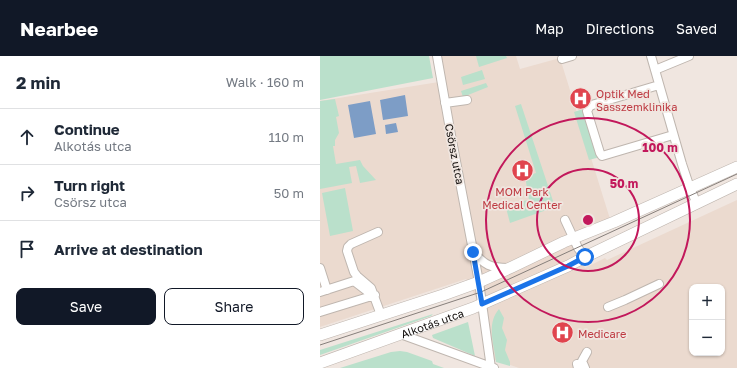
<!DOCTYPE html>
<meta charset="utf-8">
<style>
body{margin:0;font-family:"Golos Text",sans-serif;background:#f6f6f7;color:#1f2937}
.controls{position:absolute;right:12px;bottom:12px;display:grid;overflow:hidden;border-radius:8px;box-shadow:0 1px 3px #0004}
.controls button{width:36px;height:36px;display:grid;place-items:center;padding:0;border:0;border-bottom:1px solid #e0e1e3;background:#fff;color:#1f2937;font:20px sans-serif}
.stop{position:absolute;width:12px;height:12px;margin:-9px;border:3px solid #1a73e8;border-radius:50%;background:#fff}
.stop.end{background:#1a73e8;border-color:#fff;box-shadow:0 1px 4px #0008}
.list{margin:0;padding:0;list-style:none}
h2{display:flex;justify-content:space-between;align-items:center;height:52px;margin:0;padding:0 16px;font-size:17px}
h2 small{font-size:13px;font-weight:400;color:#747a83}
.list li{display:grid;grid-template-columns:26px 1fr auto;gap:12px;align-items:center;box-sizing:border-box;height:56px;padding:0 16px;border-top:1px solid #e0e1e3}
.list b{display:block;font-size:15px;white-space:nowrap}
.list p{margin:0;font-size:13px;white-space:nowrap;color:#747a83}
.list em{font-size:13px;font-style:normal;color:#747a83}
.actions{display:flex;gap:8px;padding:12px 16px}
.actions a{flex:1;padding:9px 0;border:1px solid #111827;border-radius:8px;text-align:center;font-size:14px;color:#111827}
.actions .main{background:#111827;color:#fff}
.icon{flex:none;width:22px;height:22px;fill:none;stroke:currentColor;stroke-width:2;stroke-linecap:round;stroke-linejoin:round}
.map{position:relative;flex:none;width:417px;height:312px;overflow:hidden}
header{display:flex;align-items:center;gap:24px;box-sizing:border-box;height:56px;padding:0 20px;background:#111827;color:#fff}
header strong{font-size:19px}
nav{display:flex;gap:22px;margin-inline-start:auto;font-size:14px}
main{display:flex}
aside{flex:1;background:#fff}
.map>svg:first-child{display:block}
.built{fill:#ebdacf;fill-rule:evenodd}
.green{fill:#bae0cb}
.water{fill:#7d9dc6}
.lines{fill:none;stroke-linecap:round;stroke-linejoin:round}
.minor-casing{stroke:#bfb6af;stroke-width:10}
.major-casing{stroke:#bfb6af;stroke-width:12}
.minor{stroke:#fff;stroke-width:8}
.major{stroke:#fff;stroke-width:11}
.tram{stroke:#867f7b;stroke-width:1}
.route{stroke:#1a73e8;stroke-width:5}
.ring{fill:none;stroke:#c2185b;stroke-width:2}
.labels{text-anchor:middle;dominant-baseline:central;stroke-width:3.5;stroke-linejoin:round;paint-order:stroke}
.health-label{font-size:11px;fill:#be3a42;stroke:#f0e6e0;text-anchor:start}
.street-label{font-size:11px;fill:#14100e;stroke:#f0e6e0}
.centre{fill:#c2185b;stroke:#f0e6e0;stroke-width:2}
.ring-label{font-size:12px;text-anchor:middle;font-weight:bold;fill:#c2185b;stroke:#f0e6e0;stroke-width:3.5;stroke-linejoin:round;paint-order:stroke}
</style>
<header>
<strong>Nearbee</strong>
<nav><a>Map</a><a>Directions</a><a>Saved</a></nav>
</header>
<main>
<aside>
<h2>2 min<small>Walk · 160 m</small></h2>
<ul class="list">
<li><svg class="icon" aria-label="ahead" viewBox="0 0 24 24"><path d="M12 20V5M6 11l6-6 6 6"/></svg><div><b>Continue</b><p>Alkotás utca</p></div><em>110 m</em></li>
<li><svg class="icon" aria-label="right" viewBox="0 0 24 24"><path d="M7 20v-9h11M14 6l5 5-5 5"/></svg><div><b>Turn right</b><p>Csörsz utca</p></div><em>50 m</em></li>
<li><svg class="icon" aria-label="arrive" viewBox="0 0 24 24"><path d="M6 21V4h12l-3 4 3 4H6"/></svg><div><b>Arrive at destination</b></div></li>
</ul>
<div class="actions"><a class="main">Save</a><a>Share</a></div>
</aside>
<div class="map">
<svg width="417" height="312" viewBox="0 0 417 312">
<rect width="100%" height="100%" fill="#f0e6e0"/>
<!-- built -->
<path class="built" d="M120 0H196L200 13 240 2 290 163 249 180 265 212 285 202 287 204 417 144V312H199L172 303 166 260 146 223 0 271V45L125 25ZM372 231H402V297H372Z"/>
<!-- green -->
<path class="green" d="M0 0H109L113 22 0 44Z
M156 0H186L187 2 159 11Z
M162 14 165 23 143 29 141 21Z
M166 27 168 31 143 41 141 35Z
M15 43 19 60 16 61 19 77 15 84V90H13L16 108 40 104 43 110 56 124 40 127 36 110 29 111 32 127 0 133V45Z
M201 48 235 151 190 167 185 148 209 144 205 120 216 117 195 50Z
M266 52 280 101 269 104 254 56Z
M25 132 33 175 10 180 2 137Z
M179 253 184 262 182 272 187 284 185 294 190 306V310L176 306C174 288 166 268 179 253Z
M113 258 111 260 0 299V294Z
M148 266 155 300 113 282 112 279Z
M80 295 87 296 112 305 113 308 124 312H20L71 296Z"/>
<!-- water -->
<path class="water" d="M85 39 88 60 63 64 60 44Z
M50 45 56 78 34 82 28 49Z
M76 67 78 76 66 78 65 69Z"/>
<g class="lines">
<defs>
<path id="minor" d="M117 0 131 79 159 226 171 312
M331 0 362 108 370 132 377 148
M242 3 252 0
M335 14 369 0
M339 29 275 48 270 50 267 55 280 97 282 100 353 79
M125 47 147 44
M245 164 258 192 265 201
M58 176 31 188 28 191 27 195 34 216 37 220 51 232 61 259
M153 196C165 209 170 212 188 212
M0 212 7 234
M0 236 34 225 47 235
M288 251 305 244 339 228
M0 256 55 239
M83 279 174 312
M257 308 258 312
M265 312 262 305 267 296"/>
<g id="major">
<path d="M0 279 123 239 159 226 192 211 244 186 294 166 417 111"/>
<path id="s1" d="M0 307 153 252 248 210 265 201 417 128"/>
</g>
</defs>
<!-- minor casing -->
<use href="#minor" class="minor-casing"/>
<!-- major casing -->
<use href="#major" class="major-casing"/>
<!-- minor -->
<use href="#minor" class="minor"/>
<!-- major -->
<use href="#major" class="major"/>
<!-- tram -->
<path class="tram" d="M0 289 161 236 417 118"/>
</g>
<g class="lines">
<!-- route -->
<path class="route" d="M153 196 162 248 248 210 265 201"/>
</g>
<!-- distance rings -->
<g class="ring">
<circle cx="268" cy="164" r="51"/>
<circle cx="268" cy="164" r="102"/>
</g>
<!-- icons -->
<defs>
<symbol id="hospital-disc" viewBox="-11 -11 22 22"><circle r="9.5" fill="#e0444e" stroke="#f0e6e0"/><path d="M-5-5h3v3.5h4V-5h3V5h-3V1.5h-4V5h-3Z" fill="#fff"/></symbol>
</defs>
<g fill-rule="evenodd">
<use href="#hospital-disc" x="248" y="30" width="25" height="25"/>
<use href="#hospital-disc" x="190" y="102" width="25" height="25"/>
<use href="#hospital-disc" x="230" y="264" width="25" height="25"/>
</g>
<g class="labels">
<!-- health labels -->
<g class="health-label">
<text x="276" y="37">Optik Med<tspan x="276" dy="13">Sasszemklinika</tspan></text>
<text x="202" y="135" text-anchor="middle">MOM Park<tspan x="202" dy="13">Medical Center</tspan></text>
<text x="258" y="277">Medicare</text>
</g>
<!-- street labels -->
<g class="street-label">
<text transform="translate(135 98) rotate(79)">Csörsz utca</text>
<text stroke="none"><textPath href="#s1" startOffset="119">Alkotás utca</textPath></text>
</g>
</g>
<circle cx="268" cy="164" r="6" class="centre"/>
<g class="ring-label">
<text x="340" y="96">100 m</text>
<text x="304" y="132">50 m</text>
</g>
</svg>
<div class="controls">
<button>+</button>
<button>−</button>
</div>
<div class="stop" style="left:265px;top:201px"></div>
<div class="stop end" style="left:153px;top:196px"></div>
</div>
</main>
